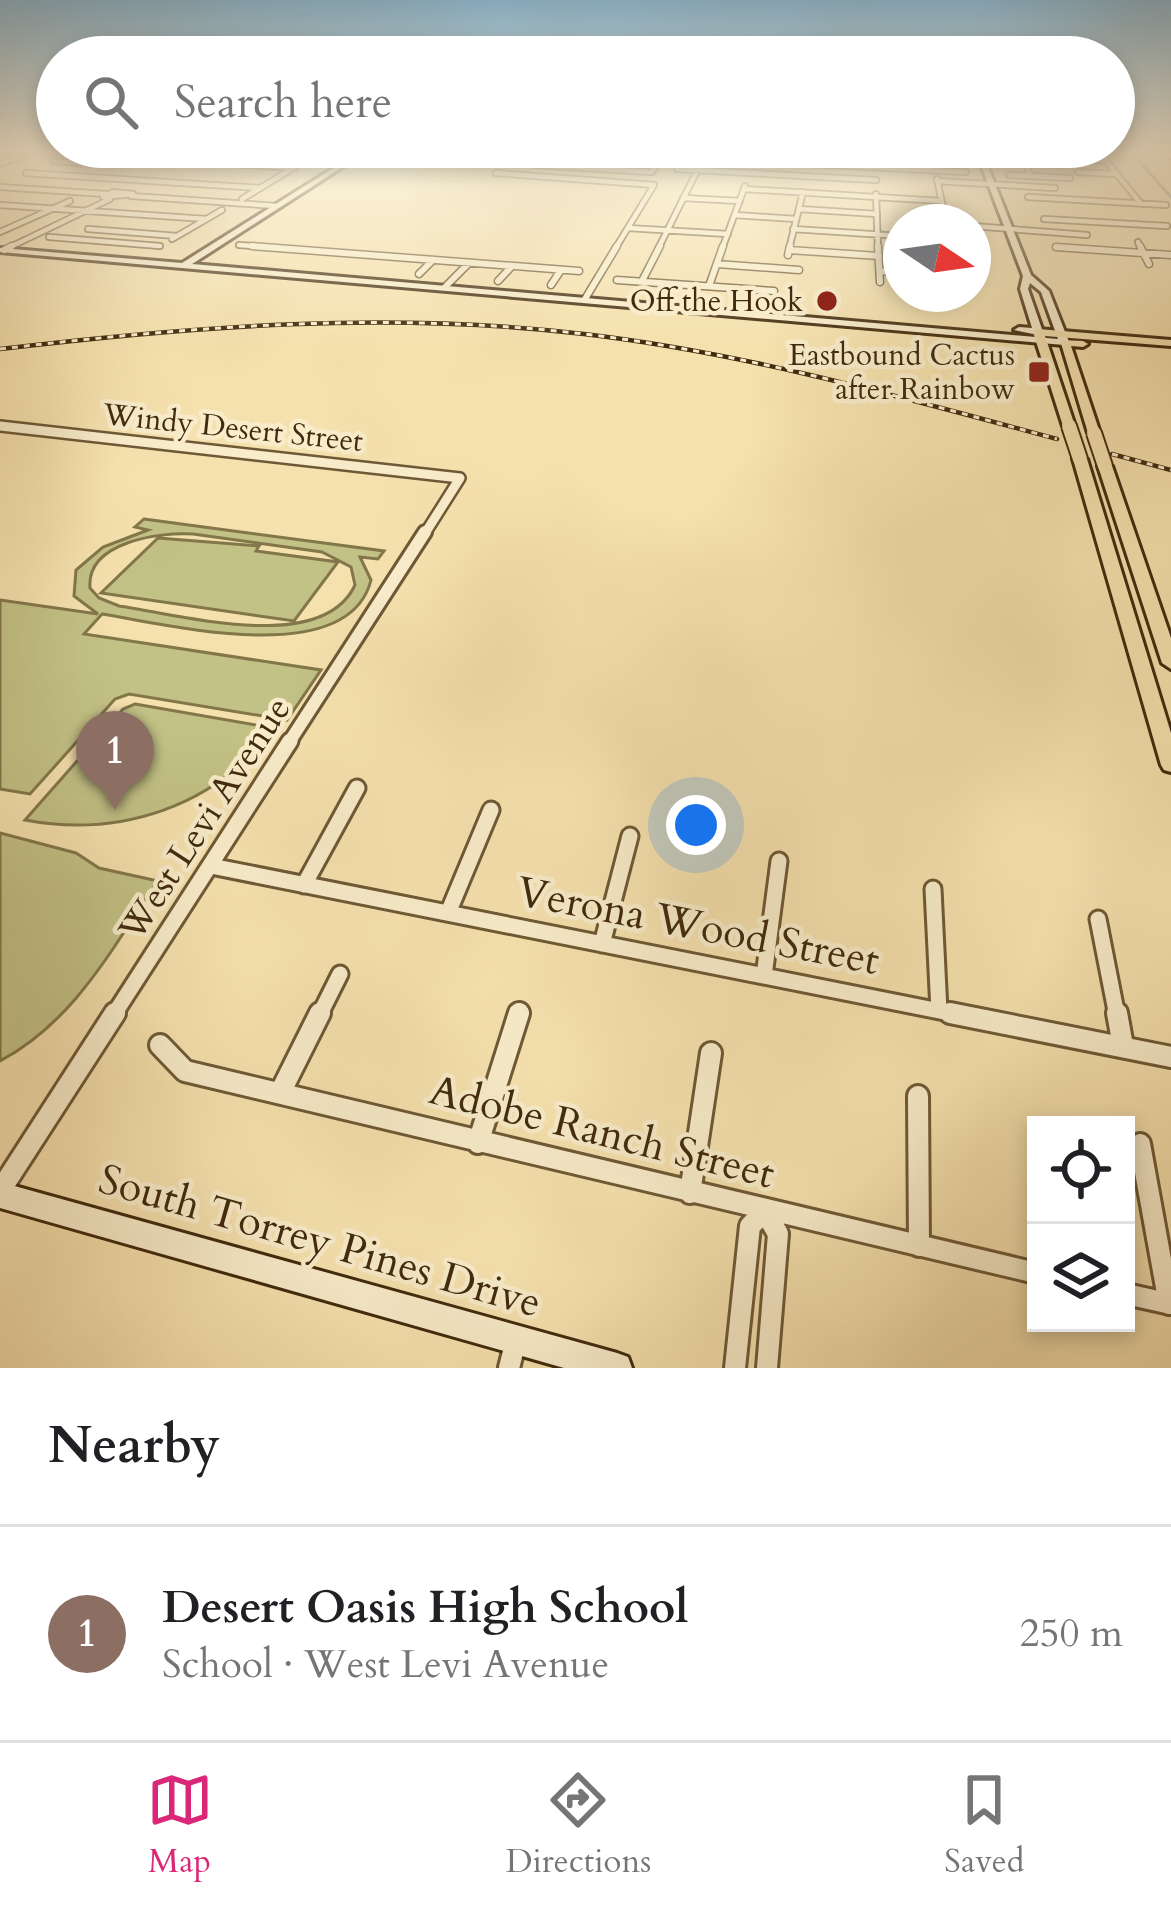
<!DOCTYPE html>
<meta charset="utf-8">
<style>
body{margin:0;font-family:Cardo,serif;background:#f6f6f6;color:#202124}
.controls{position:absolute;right:36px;bottom:36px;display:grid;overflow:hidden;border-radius:0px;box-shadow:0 6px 18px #0003}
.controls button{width:108px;height:108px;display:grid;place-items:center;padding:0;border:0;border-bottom:3px solid #e0e0e0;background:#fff;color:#202124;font:60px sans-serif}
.compass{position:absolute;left:883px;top:204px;width:108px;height:108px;border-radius:50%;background:#fff;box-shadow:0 6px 18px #0003;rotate:103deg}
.you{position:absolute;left:696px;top:825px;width:42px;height:42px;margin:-30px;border:9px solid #fff;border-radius:50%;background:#1a73e8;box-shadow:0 0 0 18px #1a73e833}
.badge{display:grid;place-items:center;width:78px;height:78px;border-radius:50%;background:#db2777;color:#fff;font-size:39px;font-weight:700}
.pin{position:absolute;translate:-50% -99px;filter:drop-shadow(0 3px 6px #0008)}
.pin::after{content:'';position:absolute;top:63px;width:42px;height:36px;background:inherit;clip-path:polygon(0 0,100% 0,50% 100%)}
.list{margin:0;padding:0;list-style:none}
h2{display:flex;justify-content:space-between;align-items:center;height:156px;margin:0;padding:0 48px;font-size:51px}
h2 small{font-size:39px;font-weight:400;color:#757577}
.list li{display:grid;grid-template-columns:78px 1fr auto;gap:36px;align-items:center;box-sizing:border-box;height:216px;padding:0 48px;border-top:3px solid #e0e0e0}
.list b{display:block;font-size:45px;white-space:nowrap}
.list p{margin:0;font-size:39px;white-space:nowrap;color:#757577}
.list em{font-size:39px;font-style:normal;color:#757577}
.icon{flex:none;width:66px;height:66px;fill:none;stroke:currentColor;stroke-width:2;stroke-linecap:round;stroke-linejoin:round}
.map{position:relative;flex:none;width:1171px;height:1368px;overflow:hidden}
.search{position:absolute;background:#fff;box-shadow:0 6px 18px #0003;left:36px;right:36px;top:36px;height:132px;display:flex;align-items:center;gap:30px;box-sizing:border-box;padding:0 42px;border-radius:66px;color:#757577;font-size:45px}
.sheet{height:372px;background:#fff}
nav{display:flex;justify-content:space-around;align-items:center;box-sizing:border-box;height:168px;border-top:3px solid #e0e0e0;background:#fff;font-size:33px;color:#757577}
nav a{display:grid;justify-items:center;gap:6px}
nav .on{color:#db2777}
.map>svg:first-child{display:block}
.green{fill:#c2c186;stroke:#82764a;stroke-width:3;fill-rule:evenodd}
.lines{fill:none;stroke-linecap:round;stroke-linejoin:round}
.stream{stroke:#78826f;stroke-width:3}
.street-far5-casing{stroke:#6e5835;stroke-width:8}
.street-far4-casing{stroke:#6e5835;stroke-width:9}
.street-far3-casing{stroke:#6e5835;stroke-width:14}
.street-far2-casing{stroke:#6e5835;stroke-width:18}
.street-far1-casing{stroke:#6e5835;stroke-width:21}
.street-casing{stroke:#6e5835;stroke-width:26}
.secondary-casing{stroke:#412a0d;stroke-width:6}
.primary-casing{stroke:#412a0d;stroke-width:6}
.street-far5{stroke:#f8ecca;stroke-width:4.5}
.street-far4{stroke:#f8ecca;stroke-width:6}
.street-far3{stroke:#f8ecca;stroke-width:9}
.street-far2{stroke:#f8ecca;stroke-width:12}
.street-far1{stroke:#f8ecca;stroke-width:15}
.street{stroke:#f8ecca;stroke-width:20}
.secondary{fill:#f8ecca;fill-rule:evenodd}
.primary{fill:#f5e1ae;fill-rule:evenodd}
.rail-casing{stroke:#412a0d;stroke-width:4.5}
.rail{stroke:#f8ecca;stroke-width:3;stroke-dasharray:6;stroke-linecap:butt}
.primary-bridge-casing{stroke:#412a0d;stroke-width:18;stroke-linecap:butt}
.primary-bridge{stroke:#f5e1ae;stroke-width:14}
.poi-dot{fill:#8f2418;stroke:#f8ecca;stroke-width:4.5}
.labels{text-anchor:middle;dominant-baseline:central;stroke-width:9;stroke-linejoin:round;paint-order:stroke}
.far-poi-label{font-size:30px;fill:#412a0d;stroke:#f8ecca;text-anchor:end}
.far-street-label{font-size:30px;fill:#412a0d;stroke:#f8ecca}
.street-label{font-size:36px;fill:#412a0d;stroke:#f8ecca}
.near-street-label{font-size:42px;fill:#412a0d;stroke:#f8ecca}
</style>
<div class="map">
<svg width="1171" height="1368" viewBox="0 0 1171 1368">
<rect width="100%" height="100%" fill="#f5e1ae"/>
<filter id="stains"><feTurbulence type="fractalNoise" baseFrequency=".00167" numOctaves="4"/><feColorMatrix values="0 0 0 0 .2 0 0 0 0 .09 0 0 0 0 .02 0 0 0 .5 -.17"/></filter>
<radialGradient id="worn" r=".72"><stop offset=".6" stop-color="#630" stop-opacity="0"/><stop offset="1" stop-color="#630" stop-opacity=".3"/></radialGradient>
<!-- green -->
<path class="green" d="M144 519 384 551 378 559 360 557 371 580C348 671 166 624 102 614L84 634 321 670 287 720 129 694 115 699 30 794 0 789V600L98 614 74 596 76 570 103 547 148 530 135 527ZM193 534 322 552 351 567 355 585C322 656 178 614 119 606L99 598 90 588C86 542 159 532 193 534Z
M158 538 259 546 256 551 338 562 294 621 101 593Z
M135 704 273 728C216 807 119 838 25 820L123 709Z
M0 833 76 853 99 868 158 881C112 948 74 1022 0 1061Z"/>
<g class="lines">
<!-- stream -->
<path class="stream" d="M1131 152 1171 197"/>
<defs>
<path id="street-far5" d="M218 152 256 154
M779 152 983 163
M1019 152 1031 176
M1043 152H1053
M1099 152 1141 204
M1168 152 1171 156
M70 154 295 168
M265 155 329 159
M690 158 966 172
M1069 159 1106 161
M54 161 80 163
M0 164 34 152
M534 165 652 172 665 152
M677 169 876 180
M1078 172 1116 174
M26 173 261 188
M496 173 654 185 615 249
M1009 175 1070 178
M937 179 946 222
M937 181 1055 188
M0 187 106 194
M744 189 941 201
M113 192 133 194 103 197Z
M876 194 878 249
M131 196 277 206
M1028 197 1166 205
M683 198 740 201
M242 199 290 170
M0 205 206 219
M799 209 877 214
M735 215 795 219
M1044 219 1167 226
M973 226 1087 235
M628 228 728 234
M88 229 177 236
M793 229 901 236
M0 232 70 201
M49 237 160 246
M172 239 222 210
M1138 242 1141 249
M239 245 291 249
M1056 247 1085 249
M6 249 110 199
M658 249 697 171
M722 249 745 186
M789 249 803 192"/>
<path id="street-far4" d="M252 246 579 271
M878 246 880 282
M1140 246 1149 264
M1056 247 1171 255
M4 250 12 246
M789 250 879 256
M788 255 790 246
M717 264 799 270
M880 271 901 273
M419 274 433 260
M617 280 774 291
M498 281 512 266
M642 281 660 246
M551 285 561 270
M709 286 723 246
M445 287 469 263
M585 299 617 246"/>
<path id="street-far3" d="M0 426 460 478 424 535"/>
<path id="street-far2" d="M288 744 425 532"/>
<path id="street-far1" d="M211 866 965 1016
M304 885 357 788
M933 889 939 1011
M448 913 491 810
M1098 919 1117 1016
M602 944 630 836
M764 976 779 861
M113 1016 290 741
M319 1016 340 974
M518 1016 520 1011"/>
<path id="street" d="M950 1013 1171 1057
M1117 1013 1123 1046
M160 1045 185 1071 1036 1273
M280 1093 320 1013
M918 1096 919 1246
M478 1143 519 1013
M1140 1144 1169 1304
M0 1191 115 1013
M690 1193 711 1053
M1126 1294 1171 1304
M509 1368 516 1340
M735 1368 750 1226 765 1211 778 1234 767 1368"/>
<path id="secondary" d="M359 152H366L192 264 1058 339 1041 292 1030 283 1028 289 1043 332 1038 335 1014 330 1019 327 1032 328 1020 289 1023 276 976 152H982L1031 275 1049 291 1069 342 1064 345 0 252V248L182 263Z
M0 1182 617 1353 628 1357 632 1368H564L0 1208Z"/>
<path id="primary" d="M1038 329 1171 340V346L1045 336 1075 426 1069 430 1063 426 1033 332Z
M1060 340 1083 341 1088 344 1083 347 1071 346 1100 433 1098 436 1088 433Z
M1080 455 1087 459 1171 733V772L1164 770 1161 765 1073 459Z
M1105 462 1112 466 1171 638V669L1162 663 1098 466Z"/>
</defs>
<!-- street-far5 casing -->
<use href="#street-far5" class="street-far5-casing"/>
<!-- street-far4 casing -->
<use href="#street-far4" class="street-far4-casing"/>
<!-- street-far3 casing -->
<use href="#street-far3" class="street-far3-casing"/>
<!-- street-far2 casing -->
<use href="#street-far2" class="street-far2-casing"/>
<!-- street-far1 casing -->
<use href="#street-far1" class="street-far1-casing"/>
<!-- street casing -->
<use href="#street" class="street-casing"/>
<!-- secondary casing -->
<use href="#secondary" class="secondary-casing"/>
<!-- primary casing -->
<use href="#primary" class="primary-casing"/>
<!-- street-far5 -->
<use href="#street-far5" class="street-far5"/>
<!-- street-far4 -->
<use href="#street-far4" class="street-far4"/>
<!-- street-far3 -->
<use href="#street-far3" class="street-far3"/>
<!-- street-far2 -->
<use href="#street-far2" class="street-far2"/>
<!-- street-far1 -->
<use href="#street-far1" class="street-far1"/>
<!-- street -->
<use href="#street" class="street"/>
<!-- secondary -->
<use href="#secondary" class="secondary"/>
<!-- primary -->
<use href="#primary" class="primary"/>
<defs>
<path id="rail" d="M0 349C194 326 389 311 584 334 745 353 901 397 1057 439
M1112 454 1171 470"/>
</defs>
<!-- rail casing -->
<use href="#rail" class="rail-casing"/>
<!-- rail -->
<use href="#rail" class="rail"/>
<defs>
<path id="primary-bridge" d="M1069 426 1080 459
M1094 433 1105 466"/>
</defs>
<!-- primary-bridge casing -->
<use href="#primary-bridge" class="primary-bridge-casing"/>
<!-- primary-bridge -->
<use href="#primary-bridge" class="primary-bridge"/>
</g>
<!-- sky -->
<linearGradient id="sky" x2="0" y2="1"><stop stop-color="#8ab7d2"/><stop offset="0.44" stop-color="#faf2db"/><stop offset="1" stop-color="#faf2db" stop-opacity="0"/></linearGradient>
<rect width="1171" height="343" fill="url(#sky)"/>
<!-- markers -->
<g class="poi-dot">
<circle cx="827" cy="301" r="12"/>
<rect x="1027" y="360" width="24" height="24" rx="6"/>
</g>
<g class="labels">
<!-- far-poi labels -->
<g class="far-poi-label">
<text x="803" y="301">Off the Hook</text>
<text x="1015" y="355">Eastbound Cactus<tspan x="1015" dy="34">after Rainbow</tspan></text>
</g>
<!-- far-street labels -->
<g class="far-street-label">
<text transform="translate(233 428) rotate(6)">Windy Desert Street</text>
</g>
<!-- street labels -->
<g class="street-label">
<text transform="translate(205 819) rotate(-57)">West Levi Avenue</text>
</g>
<!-- near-street labels -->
<g class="near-street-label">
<text transform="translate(698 926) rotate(11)">Verona Wood Street</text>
<text transform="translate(602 1132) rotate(14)">Adobe Ranch Street</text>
<text transform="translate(320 1241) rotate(16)">South Torrey Pines Drive</text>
</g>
</g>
<rect width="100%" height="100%" filter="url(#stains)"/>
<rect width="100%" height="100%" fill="url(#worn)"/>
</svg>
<div class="controls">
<button><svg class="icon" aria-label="locate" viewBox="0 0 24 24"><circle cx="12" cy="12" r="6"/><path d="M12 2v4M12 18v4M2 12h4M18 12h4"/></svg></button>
<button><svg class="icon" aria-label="layers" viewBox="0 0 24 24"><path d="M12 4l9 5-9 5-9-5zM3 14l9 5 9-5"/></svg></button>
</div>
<svg class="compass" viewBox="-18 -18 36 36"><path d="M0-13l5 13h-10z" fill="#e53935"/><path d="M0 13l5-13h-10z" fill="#757577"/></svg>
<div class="you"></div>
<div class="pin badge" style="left:115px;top:810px;background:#8d6e63">1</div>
<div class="search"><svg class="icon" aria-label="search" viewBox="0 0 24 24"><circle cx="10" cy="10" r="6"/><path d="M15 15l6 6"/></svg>Search here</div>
</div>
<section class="sheet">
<h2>Nearby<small></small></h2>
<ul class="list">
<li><span class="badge" style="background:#8d6e63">1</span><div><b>Desert Oasis High School</b><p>School · West Levi Avenue</p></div><em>250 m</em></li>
</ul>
</section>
<nav>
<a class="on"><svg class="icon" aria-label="map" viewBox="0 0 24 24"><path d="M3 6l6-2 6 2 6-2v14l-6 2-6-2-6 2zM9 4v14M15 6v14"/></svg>Map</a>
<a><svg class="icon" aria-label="directions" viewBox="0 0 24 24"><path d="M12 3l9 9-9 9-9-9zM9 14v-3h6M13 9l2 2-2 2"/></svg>Directions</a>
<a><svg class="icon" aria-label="saved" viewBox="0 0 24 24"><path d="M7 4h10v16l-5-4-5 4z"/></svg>Saved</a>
</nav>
